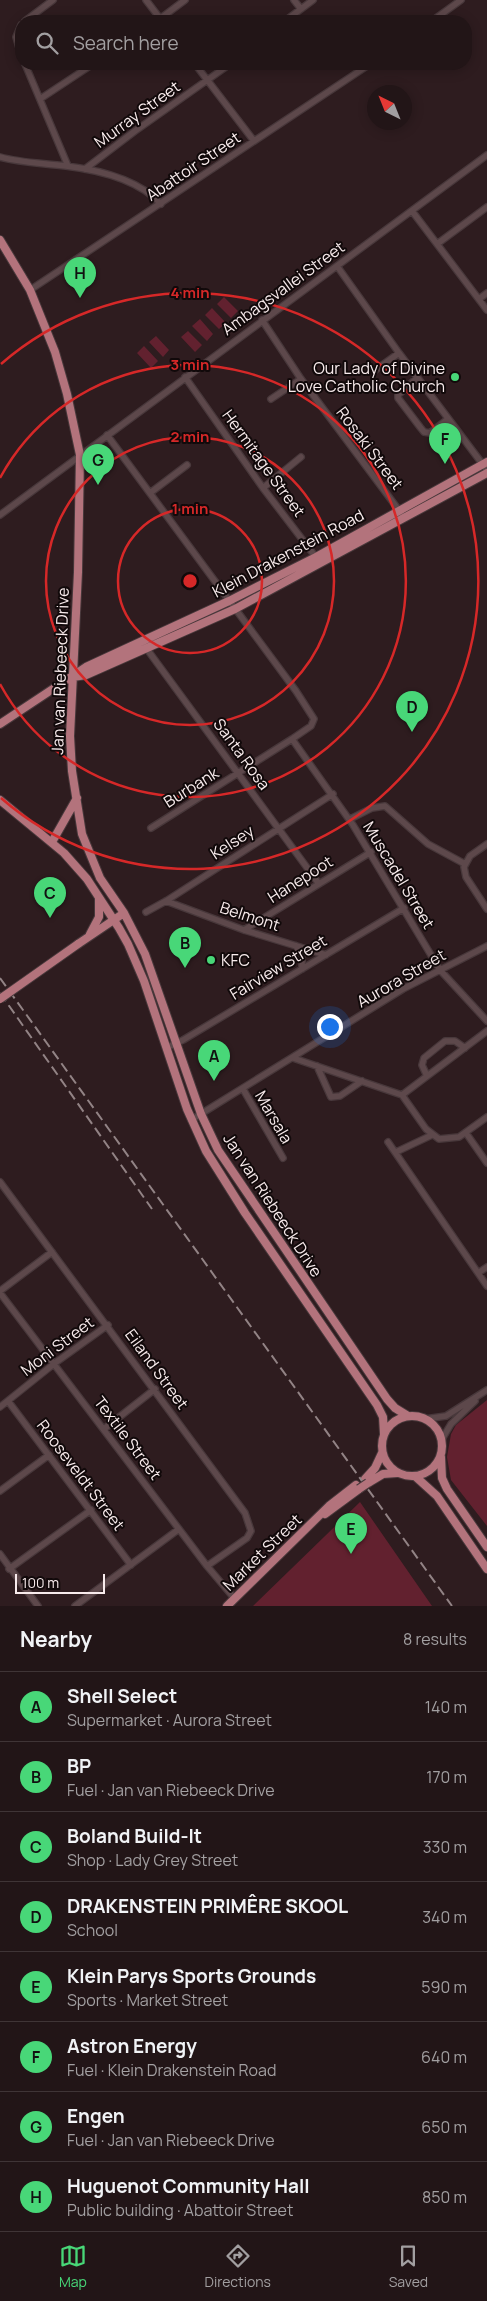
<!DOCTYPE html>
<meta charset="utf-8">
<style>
body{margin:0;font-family:Manrope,sans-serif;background:#2e2224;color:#f1f3f6}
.compass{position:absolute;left:367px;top:85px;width:45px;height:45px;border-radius:50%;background:#221517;box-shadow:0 2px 12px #0003;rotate:317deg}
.scale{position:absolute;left:15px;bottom:12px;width:90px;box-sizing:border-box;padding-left:5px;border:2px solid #f8ebec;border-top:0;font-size:14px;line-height:18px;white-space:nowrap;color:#f8ebec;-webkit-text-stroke:4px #11090a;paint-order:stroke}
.you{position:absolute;left:329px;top:1026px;width:18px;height:18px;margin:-12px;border:4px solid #fff;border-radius:50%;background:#1a73e8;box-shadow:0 0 0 8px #1a73e833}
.badge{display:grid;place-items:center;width:32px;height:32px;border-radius:50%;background:#48d778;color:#111;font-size:16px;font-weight:700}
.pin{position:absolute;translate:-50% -41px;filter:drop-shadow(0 1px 2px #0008)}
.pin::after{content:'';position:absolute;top:26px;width:18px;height:15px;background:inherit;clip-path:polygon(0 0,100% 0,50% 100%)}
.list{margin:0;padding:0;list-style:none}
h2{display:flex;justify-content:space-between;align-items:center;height:65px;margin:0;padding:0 20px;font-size:21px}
h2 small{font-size:16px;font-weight:400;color:#a29fa1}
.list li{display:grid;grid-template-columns:32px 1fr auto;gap:15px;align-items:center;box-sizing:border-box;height:70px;padding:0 20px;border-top:1px solid #3f3436}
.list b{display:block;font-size:19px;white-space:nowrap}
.list p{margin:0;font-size:16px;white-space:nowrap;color:#a29fa1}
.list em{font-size:16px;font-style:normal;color:#a29fa1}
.icon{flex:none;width:28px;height:28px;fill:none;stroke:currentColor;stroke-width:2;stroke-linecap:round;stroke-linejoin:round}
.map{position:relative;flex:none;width:487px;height:1606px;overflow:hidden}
.search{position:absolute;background:#221517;box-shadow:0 2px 12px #0003;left:15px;right:15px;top:15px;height:55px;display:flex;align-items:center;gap:12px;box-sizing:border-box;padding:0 18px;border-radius:20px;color:#a29fa1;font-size:19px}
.sheet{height:625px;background:#221517}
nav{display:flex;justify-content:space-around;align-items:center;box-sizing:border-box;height:70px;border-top:1px solid #3f3436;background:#221517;font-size:14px;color:#a29fa1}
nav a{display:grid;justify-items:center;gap:2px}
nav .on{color:#48d778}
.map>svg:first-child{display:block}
.green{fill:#62212f}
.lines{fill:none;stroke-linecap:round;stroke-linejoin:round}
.minor-casing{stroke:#48383b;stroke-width:8}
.major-casing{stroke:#48383b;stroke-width:10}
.minor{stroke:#5d484b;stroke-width:5.5}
.major{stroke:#b3737c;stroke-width:8}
.rail{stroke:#928385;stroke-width:2;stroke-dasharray:10 5;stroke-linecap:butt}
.major-bridge-casing{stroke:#48383b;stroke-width:10;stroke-linecap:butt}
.major-bridge{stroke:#b3737c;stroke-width:8}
.ring{fill:none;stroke:#d62828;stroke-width:2.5}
.poi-dot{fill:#48d778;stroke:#11090a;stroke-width:2}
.labels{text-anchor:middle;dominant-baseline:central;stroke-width:4;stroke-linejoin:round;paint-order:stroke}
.street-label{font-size:16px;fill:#f8ebec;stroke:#11090a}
.poi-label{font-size:16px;fill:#f8ebec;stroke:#11090a;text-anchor:end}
.centre{fill:#d62828;stroke:#11090a;stroke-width:2.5}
.ring-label{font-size:15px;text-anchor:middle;font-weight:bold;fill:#d62828;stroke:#11090a;stroke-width:4;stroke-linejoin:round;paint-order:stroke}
</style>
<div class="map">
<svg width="487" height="1606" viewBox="0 0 487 1606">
<rect width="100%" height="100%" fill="#2e1c1f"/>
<!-- green -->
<path class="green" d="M224 297 238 311 231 318 217 304Z
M212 308 226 323 219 329 205 315Z
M200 319 213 334 207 341 192 326Z
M188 331 202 345 195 352 181 337Z
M156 336 169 350 163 357 149 342Z
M144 346 158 361 151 368 137 353Z
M487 1400V1526L451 1480 447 1457 451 1434 456 1425Z
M360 1502 432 1606H253Z"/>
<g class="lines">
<defs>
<path id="minor" d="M146 0 162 21
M294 0 301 9
M25 21 53 0
M157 21 185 0
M285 21 313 0
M432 21 461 0
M21 25 16 37 21 55
M25 64 68 166
M195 64 254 141
M40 99 93 64
M0 157C21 163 44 163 66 166 99 170 138 179 161 204
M85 169 135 131 230 64
M412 211 487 310
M437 244 487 207
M337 266 399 353 487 470
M30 290 370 64
M479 299 487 293
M262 320 301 379 401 513
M374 371 399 353
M185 377 263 488 318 560
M417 378 398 395V398L420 427 424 432 430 433 448 419
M271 399 301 379
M107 435 296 691 314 719 311 726 292 739 151 828
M263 488 301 457
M150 493 187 465
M0 515 487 155
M141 641 319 884
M292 739 353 825 440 970 487 1021
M350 819 372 808 385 806 428 844 465 864
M487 844 470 856 464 867 466 877 487 909
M166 901 244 930 326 955
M146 912 166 901 333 794
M244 930 371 852
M296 946 302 956V969
M166 1048 183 1040 404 908
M293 1058 402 1095 426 1129 439 1139 459 1137 487 1117
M317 1066 331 1097 340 1096 362 1081
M427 1076 422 1065 424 1058 445 1041H455L465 1048
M243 1089 283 1158
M402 1095 487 1031
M191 1120 403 989 487 946
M466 1133 487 1163
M388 1142 487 1286
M396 1152 432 1135
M0 1182 245 1513 251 1531 247 1538 207 1566
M478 1273 487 1267
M0 1291 52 1252
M0 1293 207 1566 234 1598
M8 1401 131 1565
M0 1407 55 1363 108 1325
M425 1419 446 1416 487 1390
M104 1429 155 1389
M442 1439 451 1424 475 1401
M0 1491 49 1455
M0 1554 38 1606
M9 1569 91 1510
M75 1606 179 1529"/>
<path id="major" d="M0 240 30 290 55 352 67 394 80 455 78 572 70 736 72 771 82 834 100 878 124 913 145 954 201 1114 218 1150 387 1399 395 1408 408 1416
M73 677 86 675 235 609 487 473
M0 724 86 667 229 601 316 557 487 462
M0 800 64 853 87 879 119 928 128 944 144 981 187 1109 206 1151 245 1213 377 1405 383 1417 384 1434
M52 842 77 798
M90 934 99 917V898
M78 944 124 913
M382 1446a30 30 0 1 1 60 0a30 30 0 1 1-60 0Z
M441 1457 442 1478 447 1489 487 1547
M416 1477 437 1496 487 1569
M365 1479 375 1468 382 1453
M368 1483 383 1474 397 1473
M325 1514 359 1489
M227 1606 329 1506 356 1485"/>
</defs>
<!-- minor casing -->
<use href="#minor" class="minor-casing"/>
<!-- major casing -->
<use href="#major" class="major-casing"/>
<!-- minor -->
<use href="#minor" class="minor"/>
<!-- major -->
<use href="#major" class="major"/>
<!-- rail -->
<path class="rail" d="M0 978 452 1606
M0 993 152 1209"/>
<defs>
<path id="major-bridge" d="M0 999 78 944
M359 1489 368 1483"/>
</defs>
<!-- major-bridge casing -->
<use href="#major-bridge" class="major-bridge-casing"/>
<!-- major-bridge -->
<use href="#major-bridge" class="major-bridge"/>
</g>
<!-- distance rings -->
<g class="ring">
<circle cx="190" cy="581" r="72"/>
<circle cx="190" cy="581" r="144"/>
<path d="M0 478A216 216 0 1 1 0 684"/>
<path d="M1 364A288 288 0 1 1 1 798"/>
</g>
<!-- markers -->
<g class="poi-dot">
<circle cx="455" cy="377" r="5"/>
<circle cx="211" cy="960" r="5"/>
</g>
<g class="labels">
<!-- street labels -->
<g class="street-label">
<text transform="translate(137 114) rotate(-36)">Murray Street</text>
<text transform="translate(193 166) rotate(-34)">Abattoir Street</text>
<text transform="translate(283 288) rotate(-36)">Ambagsvallei Street</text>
<text transform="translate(370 448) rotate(53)">Rosaki Street</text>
<text transform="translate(264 463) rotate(54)">Hermitage Street</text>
<text transform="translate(288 553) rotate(-28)">Klein Drakenstein Road</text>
<text transform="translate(60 671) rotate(-88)">Jan van Riebeeck Drive</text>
<text transform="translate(242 754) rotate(54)">Santa Rosa</text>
<text transform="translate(191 787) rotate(-32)">Burbank</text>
<text transform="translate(232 842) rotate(-33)">Kelsey</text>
<text transform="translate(399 875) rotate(59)">Muscadel Street</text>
<text transform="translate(300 879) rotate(-32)">Hanepoot</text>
<text transform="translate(250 916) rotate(18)">Belmont</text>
<text transform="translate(278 967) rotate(-31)">Fairview Street</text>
<text transform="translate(401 978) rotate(-30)">Aurora Street</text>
<text transform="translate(274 1117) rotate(60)">Marsala</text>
<text transform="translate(273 1205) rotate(57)">Jan van Riebeeck Drive</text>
<text transform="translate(57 1346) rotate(-37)">Moni Street</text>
<text transform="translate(157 1369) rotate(54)">Eiland Street</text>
<text transform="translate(128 1438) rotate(53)">Textile Street</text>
<text transform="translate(81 1475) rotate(53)">Rooseveldt Street</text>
<text transform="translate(262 1552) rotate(-44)">Market Street</text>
</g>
<!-- poi labels -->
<g class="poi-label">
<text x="445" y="368">Our Lady of Divine<tspan x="445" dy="18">Love Catholic Church</tspan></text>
<text x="221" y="960" text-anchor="start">KFC</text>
</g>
</g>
<circle cx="190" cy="581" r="8" class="centre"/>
<g class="ring-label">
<text x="190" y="298">4 min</text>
<text x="190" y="370">3 min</text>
<text x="190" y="442">2 min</text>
<text x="190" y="514">1 min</text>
</g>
</svg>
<svg class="compass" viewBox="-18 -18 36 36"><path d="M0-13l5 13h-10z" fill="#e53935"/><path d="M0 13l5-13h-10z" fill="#a29fa1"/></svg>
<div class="scale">100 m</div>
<div class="you"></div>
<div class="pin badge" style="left:214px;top:1081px">A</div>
<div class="pin badge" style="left:185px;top:968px">B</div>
<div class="pin badge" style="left:50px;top:918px">C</div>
<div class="pin badge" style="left:412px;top:732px">D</div>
<div class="pin badge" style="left:351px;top:1554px">E</div>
<div class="pin badge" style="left:445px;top:464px">F</div>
<div class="pin badge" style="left:98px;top:485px">G</div>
<div class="pin badge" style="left:80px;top:298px">H</div>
<div class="search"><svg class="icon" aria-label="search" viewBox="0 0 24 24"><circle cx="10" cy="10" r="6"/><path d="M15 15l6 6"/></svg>Search here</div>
</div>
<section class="sheet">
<h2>Nearby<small>8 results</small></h2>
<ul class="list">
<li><span class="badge">A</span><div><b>Shell Select</b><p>Supermarket · Aurora Street</p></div><em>140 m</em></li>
<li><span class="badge">B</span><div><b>BP</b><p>Fuel · Jan van Riebeeck Drive</p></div><em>170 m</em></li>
<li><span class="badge">C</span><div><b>Boland Build-It</b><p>Shop · Lady Grey Street</p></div><em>330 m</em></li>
<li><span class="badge">D</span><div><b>DRAKENSTEIN PRIMÊRE SKOOL</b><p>School</p></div><em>340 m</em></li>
<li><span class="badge">E</span><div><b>Klein Parys Sports Grounds</b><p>Sports · Market Street</p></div><em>590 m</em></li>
<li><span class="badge">F</span><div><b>Astron Energy</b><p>Fuel · Klein Drakenstein Road</p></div><em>640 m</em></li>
<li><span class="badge">G</span><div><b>Engen</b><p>Fuel · Jan van Riebeeck Drive</p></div><em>650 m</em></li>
<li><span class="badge">H</span><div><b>Huguenot Community Hall</b><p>Public building · Abattoir Street</p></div><em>850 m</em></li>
</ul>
</section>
<nav>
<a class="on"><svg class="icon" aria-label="map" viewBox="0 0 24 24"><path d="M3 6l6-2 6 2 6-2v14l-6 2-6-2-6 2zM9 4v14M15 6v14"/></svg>Map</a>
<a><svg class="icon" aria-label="directions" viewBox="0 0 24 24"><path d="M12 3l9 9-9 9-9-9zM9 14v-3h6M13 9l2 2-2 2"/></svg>Directions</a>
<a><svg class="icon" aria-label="saved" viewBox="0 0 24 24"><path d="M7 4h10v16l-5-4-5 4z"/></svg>Saved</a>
</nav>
